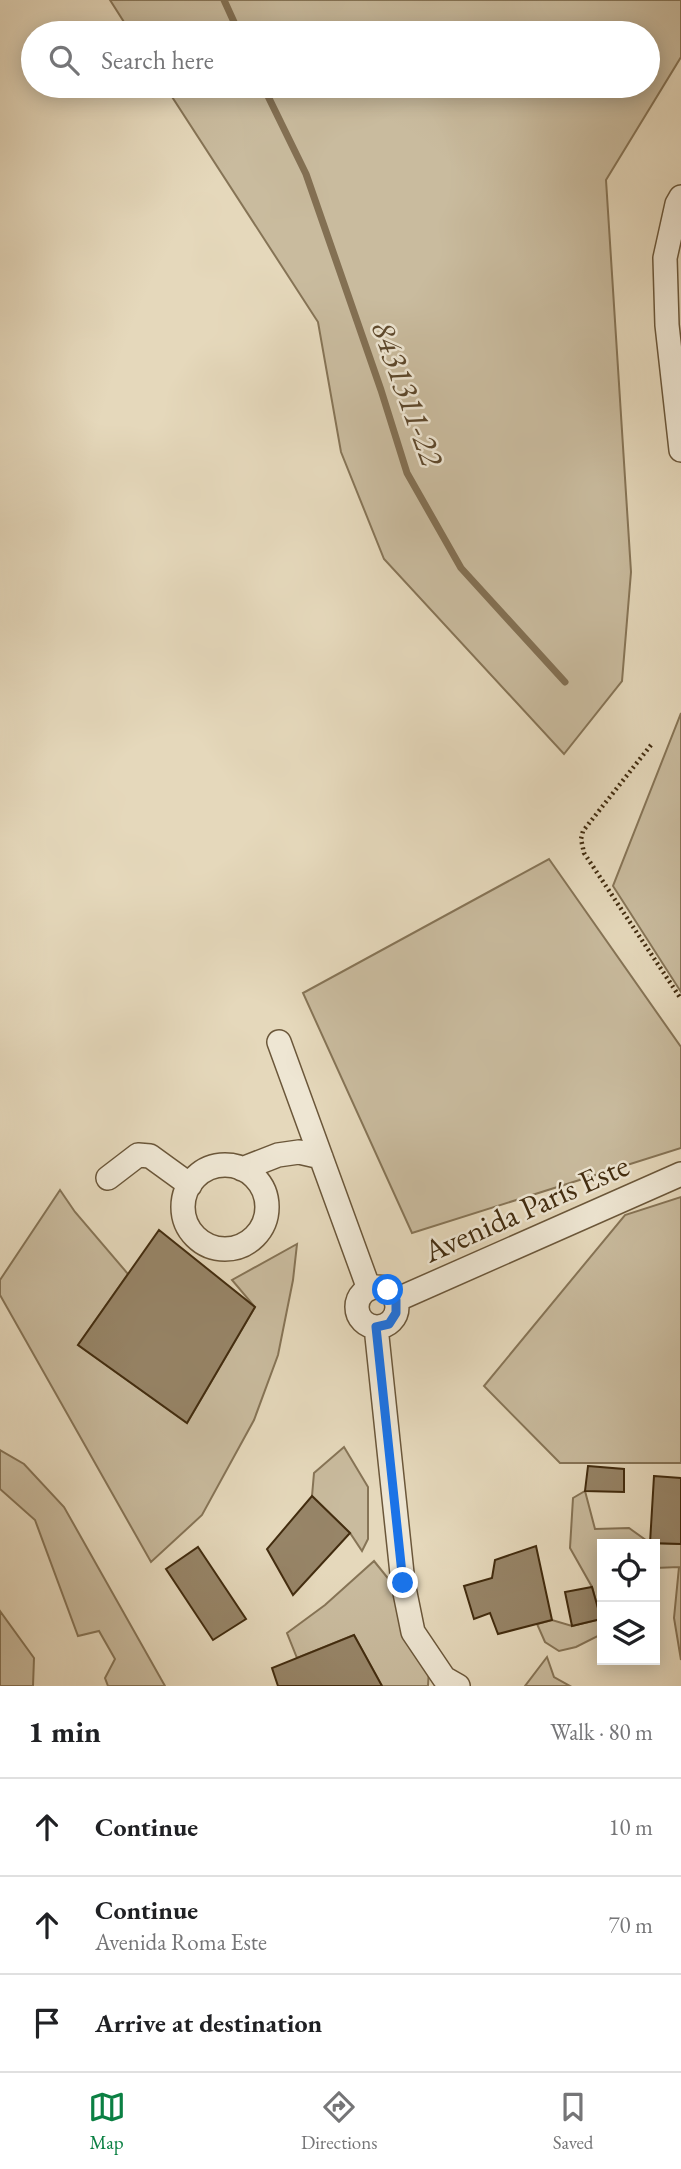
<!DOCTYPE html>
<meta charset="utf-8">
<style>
body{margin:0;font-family:"EB Garamond",serif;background:#f2f2f2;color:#202124}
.controls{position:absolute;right:21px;bottom:21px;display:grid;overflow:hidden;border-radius:0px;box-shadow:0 4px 18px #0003}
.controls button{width:63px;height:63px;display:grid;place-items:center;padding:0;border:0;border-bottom:2px solid #e0e0e0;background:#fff;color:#202124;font:35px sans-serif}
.stop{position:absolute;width:21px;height:21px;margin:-16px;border:5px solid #1a73e8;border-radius:50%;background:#fff}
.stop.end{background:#1a73e8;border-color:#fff;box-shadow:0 2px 7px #0008}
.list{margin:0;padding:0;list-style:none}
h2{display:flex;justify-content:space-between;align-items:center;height:91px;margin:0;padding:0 28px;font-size:30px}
h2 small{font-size:23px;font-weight:400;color:#757577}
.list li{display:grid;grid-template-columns:46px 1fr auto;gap:21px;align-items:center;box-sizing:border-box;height:98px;padding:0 28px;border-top:2px solid #e0e0e0}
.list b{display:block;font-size:26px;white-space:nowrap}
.list p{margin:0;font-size:23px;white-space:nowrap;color:#757577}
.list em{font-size:23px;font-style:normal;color:#757577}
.icon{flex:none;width:38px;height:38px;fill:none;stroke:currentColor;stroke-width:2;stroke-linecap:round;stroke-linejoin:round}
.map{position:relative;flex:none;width:681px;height:1686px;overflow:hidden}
.search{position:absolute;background:#fff;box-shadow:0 4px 18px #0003;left:21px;right:21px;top:21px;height:77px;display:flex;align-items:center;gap:18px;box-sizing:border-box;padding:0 24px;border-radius:38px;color:#757577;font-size:26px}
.sheet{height:385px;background:#fff}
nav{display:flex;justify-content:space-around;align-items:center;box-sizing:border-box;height:98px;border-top:2px solid #e0e0e0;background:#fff;font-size:19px;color:#757577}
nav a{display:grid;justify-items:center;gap:4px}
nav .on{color:#0b8043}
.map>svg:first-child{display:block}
.green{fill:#c9bb9e;stroke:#867456;stroke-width:2}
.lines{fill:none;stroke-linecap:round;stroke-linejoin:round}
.stream{stroke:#837053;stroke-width:7}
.building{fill:#978568;stroke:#422c0f;stroke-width:2}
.minor-casing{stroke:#6b573a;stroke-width:26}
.path{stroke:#422c0f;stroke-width:4.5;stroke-dasharray:2 3.5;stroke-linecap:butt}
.minor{stroke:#eee6d3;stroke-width:23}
.route{stroke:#1a73e8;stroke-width:9}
.labels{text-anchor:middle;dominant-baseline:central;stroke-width:5;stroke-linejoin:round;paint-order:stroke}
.street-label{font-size:32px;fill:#422c0f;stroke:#eee6d3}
.water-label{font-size:33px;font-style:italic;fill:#5d482c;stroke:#eee6d3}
</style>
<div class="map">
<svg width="681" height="1686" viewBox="0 0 681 1686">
<rect width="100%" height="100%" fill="#e5d8bb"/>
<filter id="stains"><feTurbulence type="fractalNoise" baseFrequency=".00286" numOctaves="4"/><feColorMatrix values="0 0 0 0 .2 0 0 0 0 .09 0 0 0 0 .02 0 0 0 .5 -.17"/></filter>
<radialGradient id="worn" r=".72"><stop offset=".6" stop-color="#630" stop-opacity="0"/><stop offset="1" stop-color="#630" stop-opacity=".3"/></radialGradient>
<!-- green -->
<path class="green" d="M110 0H681V57L606 180 631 572 622 681 564 754 384 559 341 452 318 322 165 86H648V33H131Z
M681 713V992L613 886Z
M549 859 681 1047V1148L412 1233 303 993Z
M60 1190 75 1212 128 1274 78 1345 187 1423 255 1307 232 1280 297 1244 293 1280 278 1355 254 1420 202 1515 151 1562 0 1295V1280Z
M681 1197V1463H560L484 1386 625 1215Z
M344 1447 368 1487V1539L362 1551 350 1533 312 1496 314 1473Z
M0 1450 24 1464 64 1507 165 1686H108L105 1678 115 1659 99 1631 78 1636 35 1520 0 1489Z
M585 1491 595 1529 629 1528 650 1543 681 1544V1660L674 1618 679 1567 655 1568V1544H602V1634L576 1647 559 1651 545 1642 537 1624 552 1620 572 1626 601 1619 592 1587 570 1548 573 1498Z
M374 1561 395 1587 429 1668 428 1686H382L354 1635 297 1658 287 1633 325 1605Z
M0 1611 34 1658 33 1686H0Z
M547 1657 554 1677 570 1686H525Z"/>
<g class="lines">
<!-- stream -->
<path class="stream" d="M224 0 239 33
M263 86 306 174 381 390 407 473 461 568 565 682"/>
</g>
<!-- building -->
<path class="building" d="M159 1230 255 1307 187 1423 78 1345Z
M588 1466 624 1469V1492L585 1491Z
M654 1476 681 1478V1544L650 1543Z
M312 1496 350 1533 293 1595 267 1549Z
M536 1546 552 1620 498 1634 490 1613 474 1619 464 1586 492 1578 495 1560Z
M198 1547 246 1619 213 1640 166 1569Z
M592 1587 601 1619 572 1626 565 1592Z
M354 1635 382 1686H278L272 1668Z"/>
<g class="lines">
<defs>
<path id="minor" d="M681 197 677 204 665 258 667 325 681 450
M279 1042 369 1289
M183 1207a42 42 0 1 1 84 0a42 42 0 1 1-84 0Z
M242 1169 278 1155 299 1152 321 1157
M108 1178 138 1155 150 1156 190 1185
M357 1307a20 20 0 1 1 40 0a20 20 0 1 1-40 0Z
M396 1300 681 1174
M376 1327 403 1583 413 1632 444 1678 458 1686"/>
</defs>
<!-- minor casing -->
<use href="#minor" class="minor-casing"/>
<!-- path -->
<path class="path" d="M651 745 583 831 581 839 584 853 681 999"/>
<!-- minor -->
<use href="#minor" class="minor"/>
</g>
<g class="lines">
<!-- route -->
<path class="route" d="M388 1290 396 1300V1313L389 1324 376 1327 403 1583"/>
</g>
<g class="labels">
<!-- street labels -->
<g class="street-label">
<text transform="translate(526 1208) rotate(-24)">Avenida París Este</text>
</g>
<!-- water labels -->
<g class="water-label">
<text transform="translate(408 393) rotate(70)">8431311-22</text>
</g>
</g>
<rect width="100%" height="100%" filter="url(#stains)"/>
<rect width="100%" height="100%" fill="url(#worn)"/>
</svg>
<div class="controls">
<button><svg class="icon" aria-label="locate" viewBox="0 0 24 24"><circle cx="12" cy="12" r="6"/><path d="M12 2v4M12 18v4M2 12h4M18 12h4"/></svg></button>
<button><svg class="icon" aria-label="layers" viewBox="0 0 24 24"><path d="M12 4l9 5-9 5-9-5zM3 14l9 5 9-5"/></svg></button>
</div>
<div class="stop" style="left:388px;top:1290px"></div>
<div class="stop end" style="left:403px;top:1583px"></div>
<div class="search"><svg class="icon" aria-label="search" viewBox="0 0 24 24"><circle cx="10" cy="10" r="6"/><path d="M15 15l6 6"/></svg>Search here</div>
</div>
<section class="sheet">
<h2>1 min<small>Walk · 80 m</small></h2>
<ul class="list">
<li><svg class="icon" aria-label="ahead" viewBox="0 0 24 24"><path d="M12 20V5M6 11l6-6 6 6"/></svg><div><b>Continue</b></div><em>10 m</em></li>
<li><svg class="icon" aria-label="ahead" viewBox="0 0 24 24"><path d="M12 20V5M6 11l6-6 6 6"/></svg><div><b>Continue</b><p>Avenida Roma Este</p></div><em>70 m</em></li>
<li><svg class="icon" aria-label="arrive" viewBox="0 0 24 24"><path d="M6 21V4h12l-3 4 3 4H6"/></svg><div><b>Arrive at destination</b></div></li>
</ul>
</section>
<nav>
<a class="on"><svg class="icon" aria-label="map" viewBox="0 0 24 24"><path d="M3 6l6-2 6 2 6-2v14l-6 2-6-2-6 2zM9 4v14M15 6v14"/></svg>Map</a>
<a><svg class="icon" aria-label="directions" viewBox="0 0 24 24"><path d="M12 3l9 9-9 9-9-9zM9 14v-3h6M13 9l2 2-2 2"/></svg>Directions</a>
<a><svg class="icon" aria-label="saved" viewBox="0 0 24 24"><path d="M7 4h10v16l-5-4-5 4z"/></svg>Saved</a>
</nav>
